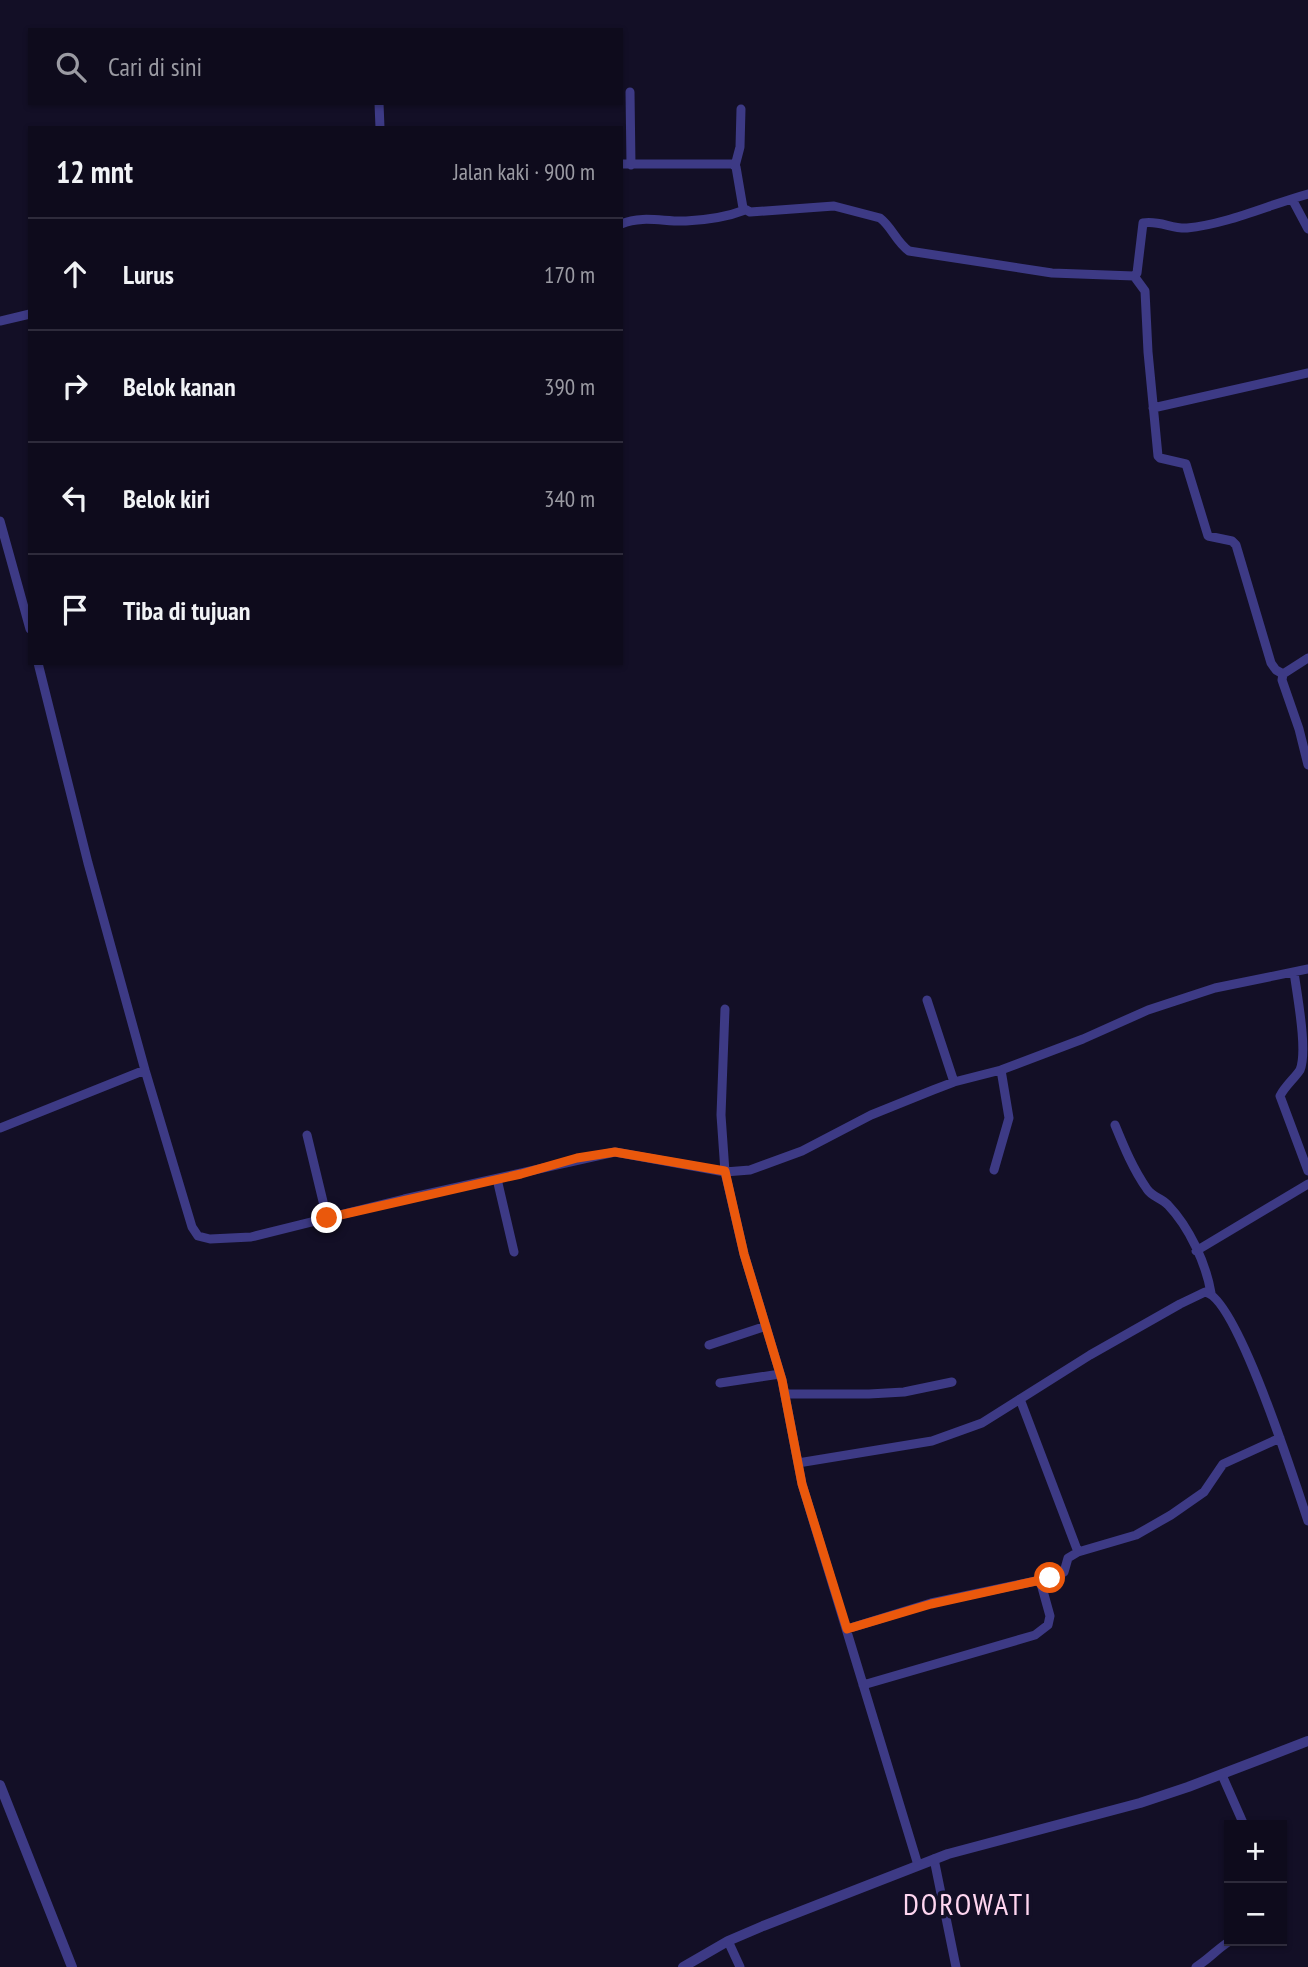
<!DOCTYPE html>
<html lang="id">
<meta charset="utf-8">
<style>
body{margin:0;font-family:"PT Sans Narrow",sans-serif;background:#1c1929;color:#f1f3f6}
.controls{position:absolute;right:21px;bottom:21px;display:grid;overflow:hidden;border-radius:0px;box-shadow:0 2px 5px #0004}
.controls button{width:63px;height:63px;display:grid;place-items:center;padding:0;border:0;border-bottom:2px solid #2e2b3b;background:#0e0b1c;color:#f1f3f6;font:35px sans-serif}
.stop{position:absolute;width:21px;height:21px;margin:-16px;border:5px solid #ea580c;border-radius:50%;background:#fff}
.stop.end{background:#ea580c;border-color:#fff;box-shadow:0 2px 7px #0008}
.list{margin:0;padding:0;list-style:none}
h2{display:flex;justify-content:space-between;align-items:center;height:91px;margin:0;padding:0 28px;font-size:30px}
h2 small{font-size:23px;font-weight:400;color:#9b9ba3}
.list li{display:grid;grid-template-columns:46px 1fr auto;gap:21px;align-items:center;box-sizing:border-box;height:112px;padding:0 28px;border-top:2px solid #2e2b3b}
.list b{display:block;font-size:26px;white-space:nowrap}
.list em{font-size:23px;font-style:normal;color:#9b9ba3}
.icon{flex:none;width:38px;height:38px;fill:none;stroke:currentColor;stroke-width:2;stroke-linecap:round;stroke-linejoin:round}
.map{position:relative;flex:none;width:1308px;height:1967px;overflow:hidden}
.search{position:absolute;background:#0e0b1c;box-shadow:0 2px 5px #0004;left:28px;top:28px;width:595px;height:77px;display:flex;align-items:center;gap:18px;box-sizing:border-box;padding:0 24px;border-radius:0px;color:#9b9ba3;font-size:26px}
.panel{position:absolute;background:#0e0b1c;box-shadow:0 2px 5px #0004;left:28px;top:126px;width:595px;height:539px;border-radius:0px}
.map>svg:first-child{display:block}
.lines{fill:none;stroke-linecap:round;stroke-linejoin:round}
.minor{stroke:#3d3a85;stroke-width:9}
.tertiary{stroke:#3d3a85;stroke-width:10}
.route{stroke:#ea580c;stroke-width:9}
.labels{text-anchor:middle;dominant-baseline:central;stroke-width:7;stroke-linejoin:round;paint-order:stroke}
.quarter-label{font-size:30px;letter-spacing:2px;fill:#ffd6f0;stroke:#130f26}
</style>
<div class="map">
<svg width="1308" height="1967" viewBox="0 0 1308 1967">
<rect width="100%" height="100%" fill="#130f26"/>
<g class="lines">
<!-- minor -->
<path class="minor" d="M630 92 631 165
M379 103 380 128
M621 164H732L736 167 743 208 750 212 834 206 880 218C892 227 896 242 909 251L1052 273 1134 276 1145 291 1148 352 1158 456 1160 458 1186 464 1208 536 1232 541 1236 545 1271 663 1276 670 1283 674
M735 166 740 147 741 109
M1292 199 1308 229
M621 224C643 215 664 222 686 221 706 220 727 217 745 210
M1134 276 1137 273 1143 223C1159 220 1172 229 1187 228 1228 224 1268 205 1308 194
M0 321 30 314
M1153 408 1308 373
M0 521 30 629
M1308 658 1283 674 1282 680 1299 729 1308 765
M38 663 88 863 145 1070 192 1227 198 1236 210 1239 251 1237 404 1199 615 1152 725 1172 750 1170 802 1151 871 1115 933 1090 954 1082 1001 1070 1083 1039 1148 1010 1215 988 1308 969
M1294 972C1297 995 1308 1051 1300 1070 1294 1079 1285 1086 1280 1096L1308 1171
M927 1000 954 1082
M725 1009 721 1115 725 1172 744 1254 782 1380 802 1484 918 1865
M1115 1125C1124 1147 1133 1169 1147 1189 1152 1197 1162 1198 1168 1205 1189 1227 1206 1263 1211 1293
M0 1128 145 1070
M307 1135 327 1218
M994 1170 1009 1118 1001 1070
M497 1179 514 1252
M1196 1251 1308 1184
M709 1345 766 1326
M720 1383 780 1374
M785 1394H869L904 1392 952 1382
M1020 1399 1078 1552
M798 1463 932 1441 982 1423 1090 1355 1180 1304 1205 1292C1237 1297 1296 1486 1308 1521
M847 1629 931 1603 1050 1578 1064 1572 1068 1558 1078 1552 1136 1535 1171 1515 1204 1492 1223 1464 1280 1438
M863 1685 1035 1635 1048 1625 1050 1616 1040 1580
M1222 1775 1244 1825
M934 1859 956 1967
M728 1941 740 1967
M1196 1967C1209 1959 1217 1949 1230 1941"/>
<!-- tertiary -->
<path class="tertiary" d="M0 1785 72 1967
M683 1967 728 1941 763 1926 948 1854 1140 1803 1188 1787 1308 1741"/>
</g>
<g class="lines">
<!-- route -->
<path class="route" d="M327 1218 521 1174 577 1158 615 1152 725 1171 744 1254 782 1380 802 1484 847 1629 931 1604 1050 1578"/>
</g>
<g class="labels">
<!-- quarter labels -->
<g class="quarter-label">
<text x="968" y="1903">DOROWATI</text>
</g>
</g>
</svg>
<div class="controls">
<button>+</button>
<button>−</button>
</div>
<div class="stop" style="left:1050px;top:1578px"></div>
<div class="stop end" style="left:327px;top:1218px"></div>
<div class="search"><svg class="icon" aria-label="search" viewBox="0 0 24 24"><circle cx="10" cy="10" r="6"/><path d="M15 15l6 6"/></svg>Cari di sini</div>
<section class="panel">
<h2>12 mnt<small>Jalan kaki · 900 m</small></h2>
<ul class="list">
<li><svg class="icon" aria-label="ahead" viewBox="0 0 24 24"><path d="M12 20V5M6 11l6-6 6 6"/></svg><div><b>Lurus</b></div><em>170 m</em></li>
<li><svg class="icon" aria-label="right" viewBox="0 0 24 24"><path d="M7 20v-9h11M14 6l5 5-5 5"/></svg><div><b>Belok kanan</b></div><em>390 m</em></li>
<li><svg class="icon" aria-label="left" viewBox="0 0 24 24"><path d="M17 20v-9H6M10 6l-5 5 5 5"/></svg><div><b>Belok kiri</b></div><em>340 m</em></li>
<li><svg class="icon" aria-label="arrive" viewBox="0 0 24 24"><path d="M6 21V4h12l-3 4 3 4H6"/></svg><div><b>Tiba di tujuan</b></div></li>
</ul>
</section>
</div>
